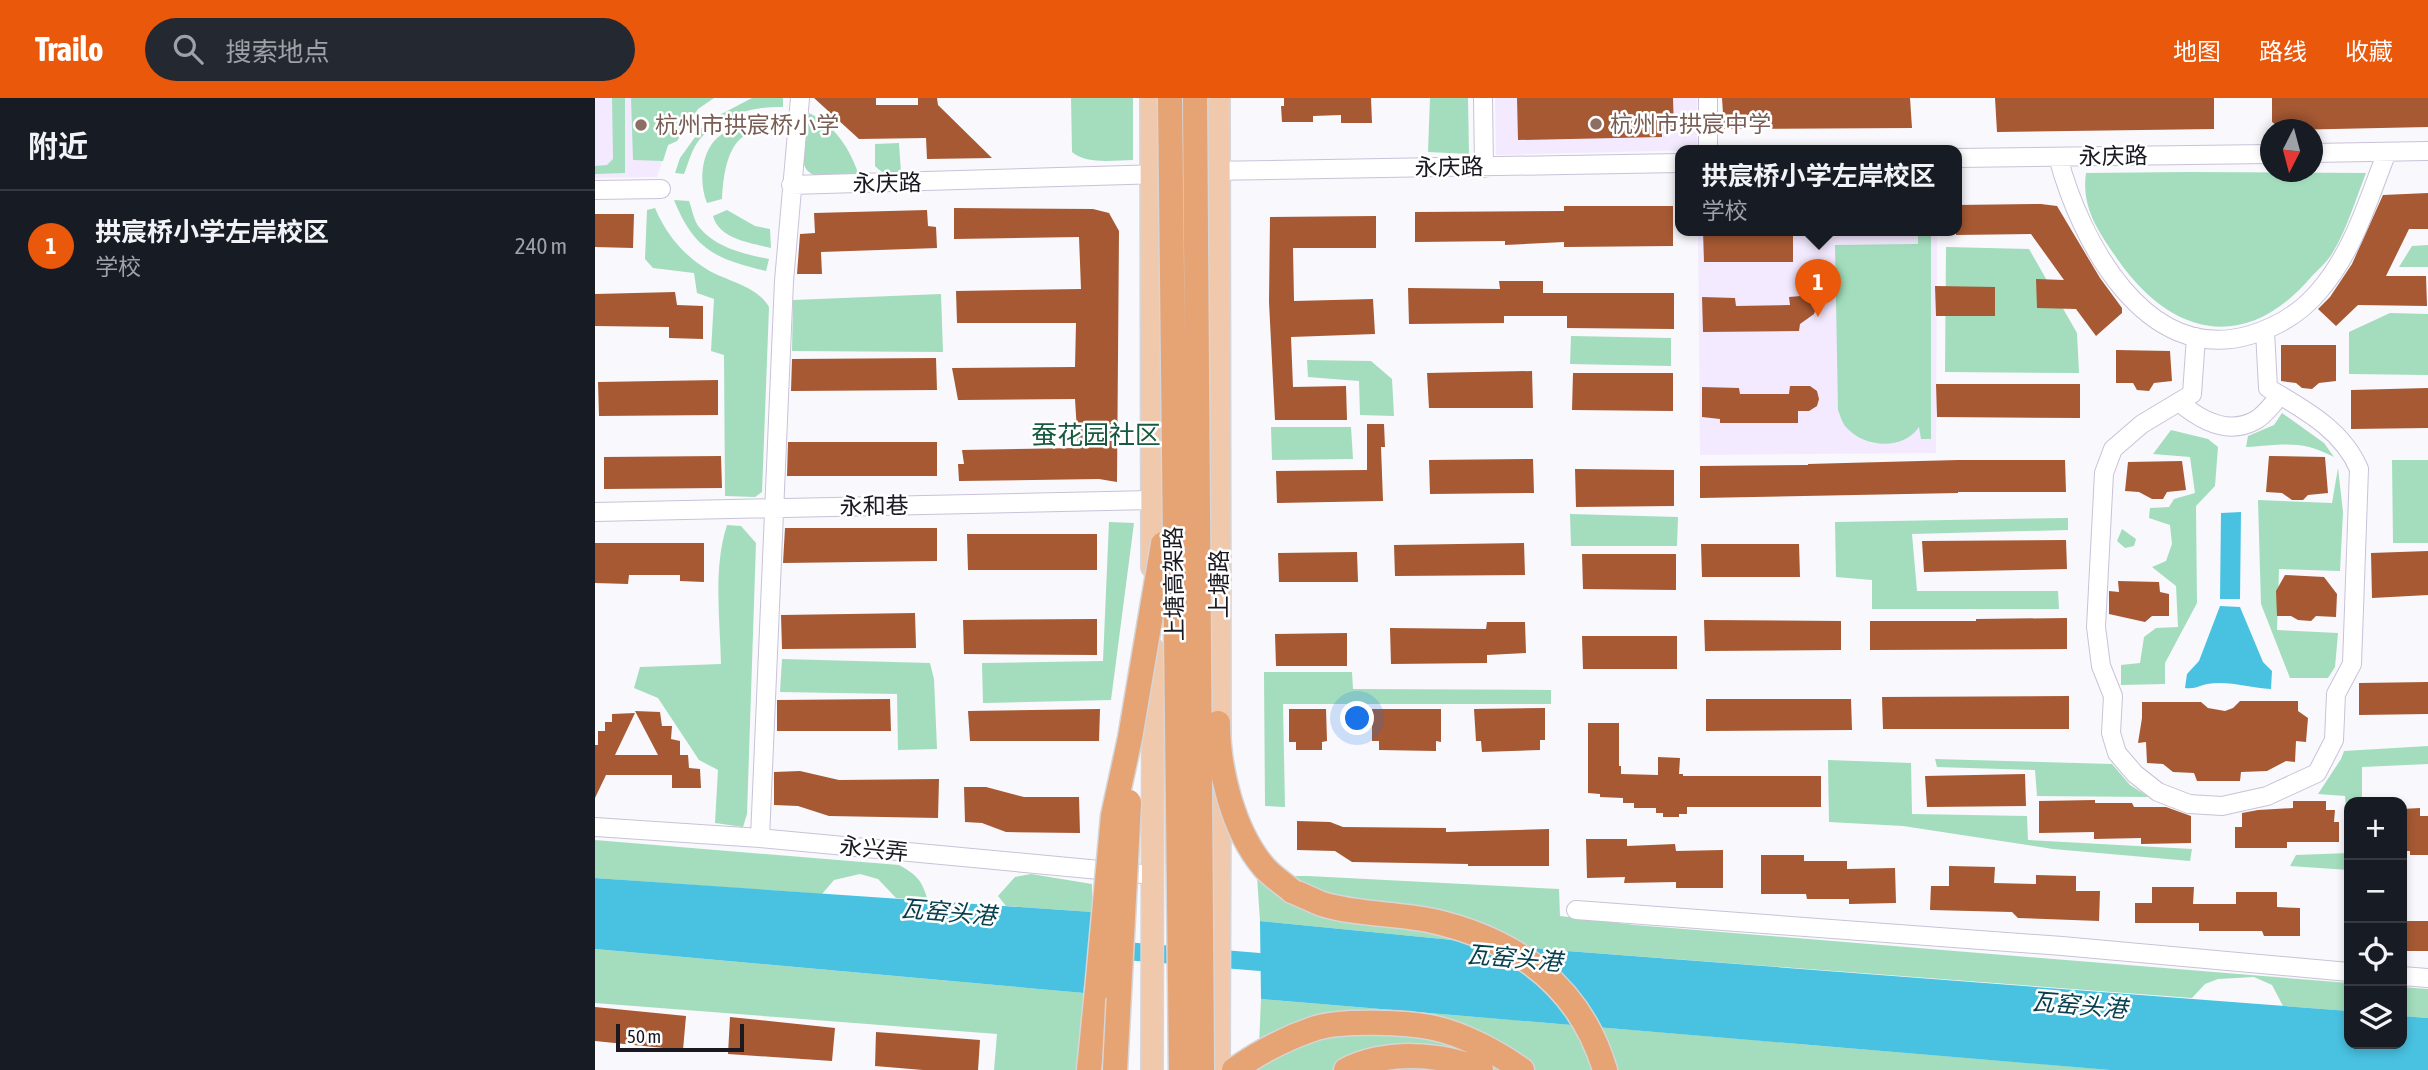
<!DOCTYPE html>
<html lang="zh">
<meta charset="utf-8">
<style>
body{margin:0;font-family:"Asap Condensed","Noto Sans SC",sans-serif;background:#242831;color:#f1f3f6}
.controls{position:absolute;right:21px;bottom:21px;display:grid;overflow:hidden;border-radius:14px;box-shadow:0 4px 10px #0003}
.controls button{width:63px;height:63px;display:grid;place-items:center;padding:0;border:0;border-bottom:2px solid #363941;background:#171b24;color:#f1f3f6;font:35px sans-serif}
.compass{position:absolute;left:1665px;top:21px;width:63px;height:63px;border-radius:50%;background:#171b24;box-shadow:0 4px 10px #0003;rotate:186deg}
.scale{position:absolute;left:21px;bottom:18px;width:128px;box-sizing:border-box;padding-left:7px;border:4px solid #1a1820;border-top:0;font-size:19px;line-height:24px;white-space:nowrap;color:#1a1820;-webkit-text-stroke:5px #fff;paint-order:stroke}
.you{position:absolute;left:763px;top:621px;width:24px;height:24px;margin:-18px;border:5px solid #fff;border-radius:50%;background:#1a73e8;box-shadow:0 0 0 10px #1a73e833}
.badge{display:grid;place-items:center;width:46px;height:46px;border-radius:50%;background:#ea580c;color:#fff;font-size:23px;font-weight:700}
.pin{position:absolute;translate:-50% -58px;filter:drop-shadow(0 2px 4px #0008)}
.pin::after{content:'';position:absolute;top:37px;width:24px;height:21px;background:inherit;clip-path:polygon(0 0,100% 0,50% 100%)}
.popup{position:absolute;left:1080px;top:47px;width:287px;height:91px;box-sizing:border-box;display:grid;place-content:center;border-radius:14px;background:#171b24;filter:drop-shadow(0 2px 5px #0005);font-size:23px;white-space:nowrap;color:#9ea1a6}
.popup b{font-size:26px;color:#f1f3f6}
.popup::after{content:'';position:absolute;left:50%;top:100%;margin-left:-14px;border:14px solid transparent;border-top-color:#171b24}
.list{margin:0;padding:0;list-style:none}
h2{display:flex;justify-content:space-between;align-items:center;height:91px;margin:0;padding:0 28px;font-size:30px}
h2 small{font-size:23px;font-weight:400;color:#9ea1a6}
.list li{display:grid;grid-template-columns:46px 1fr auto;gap:21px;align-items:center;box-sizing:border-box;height:112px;padding:0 28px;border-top:2px solid #363941}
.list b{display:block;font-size:26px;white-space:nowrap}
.list p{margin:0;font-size:23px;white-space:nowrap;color:#9ea1a6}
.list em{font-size:23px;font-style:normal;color:#9ea1a6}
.icon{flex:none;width:38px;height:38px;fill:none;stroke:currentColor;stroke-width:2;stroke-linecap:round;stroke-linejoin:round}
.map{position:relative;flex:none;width:1833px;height:972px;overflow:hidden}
header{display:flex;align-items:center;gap:42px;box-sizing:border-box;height:98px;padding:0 35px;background:#ea580c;color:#fff}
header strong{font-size:33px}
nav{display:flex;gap:38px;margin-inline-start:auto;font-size:24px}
.search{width:490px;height:63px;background:#242831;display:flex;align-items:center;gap:18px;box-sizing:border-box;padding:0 24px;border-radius:38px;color:#9ea1a6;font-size:26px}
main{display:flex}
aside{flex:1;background:#171b24}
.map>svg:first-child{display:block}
.education{fill:#f4eaff}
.green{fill:#a3ddbd}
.water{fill:#49c2e1}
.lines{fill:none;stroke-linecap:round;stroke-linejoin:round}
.canal{stroke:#49c2e1;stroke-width:18}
.building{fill:#a65933}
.minor-casing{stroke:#c9c2d8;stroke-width:20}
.major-casing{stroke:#d6d5d7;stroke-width:24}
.highway-casing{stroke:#d6d5d7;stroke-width:27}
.minor{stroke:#fff;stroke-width:18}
.major{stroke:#f0c8ab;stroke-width:21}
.highway{stroke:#e6a373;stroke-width:24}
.highway-bridge-casing{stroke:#d6d5d7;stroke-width:27;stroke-linecap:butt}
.highway-bridge{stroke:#e6a373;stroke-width:24}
.education-dot{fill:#8d6e63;stroke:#fff;stroke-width:2.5}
.labels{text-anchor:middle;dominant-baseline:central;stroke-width:5;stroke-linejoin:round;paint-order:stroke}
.education-label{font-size:23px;fill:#785e54;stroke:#fff;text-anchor:start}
.street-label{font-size:23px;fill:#1a1820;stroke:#fff}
.water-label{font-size:24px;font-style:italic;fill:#073f4c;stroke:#fff}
.quarter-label{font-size:26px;fill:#175a3f;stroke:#fff}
</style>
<header>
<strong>Trailo</strong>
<div class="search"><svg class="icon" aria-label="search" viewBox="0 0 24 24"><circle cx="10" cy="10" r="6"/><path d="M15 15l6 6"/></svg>搜索地点</div>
<nav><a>地图</a><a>路线</a><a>收藏</a></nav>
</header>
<main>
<aside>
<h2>附近<small></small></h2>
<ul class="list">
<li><span class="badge">1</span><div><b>拱宸桥小学左岸校区</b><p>学校</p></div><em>240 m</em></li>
</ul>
</aside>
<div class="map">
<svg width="1833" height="972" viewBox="0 0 1833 972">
<rect width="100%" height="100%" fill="#f9f8fc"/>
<!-- education -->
<path class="education" d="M0 0H119L103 11 82 43 73 47 62 79 0 80Z
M900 0H1102V52L901 57Z
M1103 133H1342L1341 355 1105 357Z"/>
<!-- green -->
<path class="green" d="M17 0H30V75L0 76V68L12 67 18 61Z
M36 0H119L103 11 82 43 73 47 68 63 38 62Z
M157 0H188V9C156 8 121 18 102 45 96 54 93 66 89 76L80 75 85 60 111 24Z
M476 0H538V62C520 62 492 67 477 54Z
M835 0H873L874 56 833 54Z
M214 15C240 27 256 52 264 78 251 78 231 82 219 77 198 69 211 32 214 15Z
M170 19V28C163 31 155 33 149 38 131 50 128 81 127 101L112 105C103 83 106 48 129 35 134 33 140 32 145 30 155 25 159 20 170 19Z
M304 45 306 75C295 80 288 76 280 68V46Z
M1593 74 1771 75C1761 100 1752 131 1738 154 1733 163 1724 171 1717 178 1652 255 1578 240 1523 162 1504 134 1486 110 1491 75Z
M79 102 94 103C97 111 99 123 104 129 121 150 149 156 174 161L171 173C121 161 99 152 79 102Z
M60 110C71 136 88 157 113 172 134 184 162 188 174 209L167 394 160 399 130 398 129 257 116 253 119 201 102 195 99 175 58 170 50 161 52 112Z
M132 112 160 128 175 131 176 150C156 145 124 141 118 118Z
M1323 133H1336V341H1326L1324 329C1308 353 1268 350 1250 328 1247 324 1245 317 1243 312L1240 147 1323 146Z
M1833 147V169H1804L1817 148Z
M1351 149 1434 151 1482 235 1484 275 1350 274Z
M346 196 348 254 197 253 198 202Z
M1795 215 1833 216V277L1754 276V234Z
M976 238 1076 240V268L975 266Z
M712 262 776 263 797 281 799 318 765 317 764 283 713 279Z
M1687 315 1729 345 1739 359C1706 341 1687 347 1651 349L1653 338 1679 327Z
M676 329H756L758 361 677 362Z
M1576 332 1613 341 1623 349 1620 388 1601 408 1602 505 1570 565V586L1526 587V567L1545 565 1549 539 1561 530 1583 529 1581 488 1557 469 1571 463 1577 446 1575 427 1554 420 1555 410 1574 409 1579 401 1600 395 1595 359 1558 356Z
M1797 362H1833V445H1798Z
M1743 370 1748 414 1745 473 1684 471 1682 532 1743 535 1740 569 1733 580H1695L1666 506 1663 402 1737 405Z
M975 416 1083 419 1082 448H976Z
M1473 420V432L1317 436 1322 493H1463L1464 511H1277V482L1241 479 1240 424Z
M514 424 539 425 516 602 388 605 387 565 508 563Z
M132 427 146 428 161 445 152 716 148 729 120 725 123 672 104 662 63 600 39 590 45 569 126 566C125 521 118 470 132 427Z
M1527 431 1541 441 1539 448 1530 450 1522 443Z
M187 561 335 565 339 581 342 651 303 652 302 596 185 594Z
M669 574H757L758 591 956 592V606H688L690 709 670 708Z
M1833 648V666L1767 669V704H1754V747L1750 698 1723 696 1746 661 1749 653Z
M1340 661 1517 666 1535 687 1554 699 1442 698 1440 672 1342 669Z
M1233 662 1316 665 1317 716 1432 718 1433 742 1597 751 1595 763 1458 751 1308 728 1234 724Z
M0 742 304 767C322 777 327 782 333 803L301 800 283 781 265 776 239 782 227 796 0 780Z
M1754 755V772L1695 768 1701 757Z
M436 776 497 786V814L411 808 403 798 420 779Z
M662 778H713L964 791 965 818 1040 827 1754 885V913L1688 908 1677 887 1659 879 1623 881 1610 886 1597 900 959 852 665 823Z
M0 851 489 895 486 972H399L402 936 0 905Z
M1807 889 1833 891V920L1807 918Z
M666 901 1517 972H663Z"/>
<!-- water -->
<path class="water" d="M1646 414 1645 501H1625L1626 415Z
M1625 508 1645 509 1668 564 1677 573 1676 591C1655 590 1633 582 1612 586 1602 588 1603 591 1590 590L1592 576 1604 563Z
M0 780 497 814 489 895 0 851Z
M665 823 959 852 1754 913V946H1807V918L1833 920V972H1515L666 901Z"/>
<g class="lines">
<!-- canal -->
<path class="canal" d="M469 848 689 866"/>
</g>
<!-- building -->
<path class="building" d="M219 0H281V7H323V0H342L343 7 397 60 332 61 331 40 264 41Z
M689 0H776L777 25H746V17L718 18V24H687L686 8H689Z
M922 0H1078L1079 31H1067V39L923 42Z
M1127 0H1315L1317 30 1129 31Z
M1400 0H1619V31L1402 34Z
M1677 0H1833V29L1688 32 1677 24Z
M1833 95V131H1814L1791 178H1831L1832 208 1763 207 1741 228 1723 211 1735 199 1757 166 1788 97Z
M1446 106 1462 108 1505 180 1527 210V215L1501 238 1481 211 1442 210 1441 181 1469 182 1436 136 1361 137V107Z
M969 108H1078V148L969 149V144L910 147V143L820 144V114L969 113Z
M359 110 498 111 514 115 524 133 522 384 504 381 364 383 363 366H369L367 352 483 350 480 301 363 302 357 270 480 269 481 225H362L361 193 486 191 484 139 359 141Z
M332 112 333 128 341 129 342 150 226 154 227 176H202L205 136 220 135 219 115Z
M0 116H39L38 150 0 149Z
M781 118V150H698L699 203 778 201 780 236 696 239 698 289 751 288 752 322H680L674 204 675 119Z
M1108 133H1198V164H1109Z
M904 183H948V195H1079V231L972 230V218H909V225L814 226 813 190 905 191Z
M1340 188 1400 189V218H1341Z
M80 194 82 207 108 208V241L74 240V229L0 228V196Z
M1206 198 1217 201 1221 210 1219 216 1205 226 1204 233 1108 234 1107 199 1140 200 1141 208 1195 207 1194 199Z
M1686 247H1741V283L1724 285 1717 291 1707 290 1701 285 1686 283Z
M1521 252 1575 253 1577 283 1559 285 1554 293 1542 292 1538 285H1521Z
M341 260 342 292 196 293 197 261Z
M937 273 938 310H834L832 275Z
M978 275H1078V313L977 312Z
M123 282V317L4 318 3 284Z
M1341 286H1485V320L1342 319Z
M1195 288H1215L1222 293 1224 301 1222 308 1214 313H1203V325H1125V321L1107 319V289L1144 290 1145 296H1194Z
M1833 290V330L1756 331V292Z
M772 326H789L790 349H786L788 403 682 405 681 373 772 372Z
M193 344H342V378H192Z
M126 358 127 390 9 391V359Z
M1674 358 1730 359 1733 395 1713 397 1708 402H1697L1687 395 1671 394Z
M938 361 939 395 835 396 834 362Z
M1363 362H1470L1471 394H1363V395L1105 400V368L1213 367V366Z
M1587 363 1591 392 1572 394 1568 401H1557L1544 394 1530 393 1533 364Z
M980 371 1079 372V408L981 409Z
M190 430H342V463L188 465Z
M372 436H502V472H373Z
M1471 442 1472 471 1329 474 1327 443Z
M0 445H109V484L85 483V477H34L33 486 0 485Z
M929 445 930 477 800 478 799 447Z
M1106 446H1204L1205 479H1107Z
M1833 453V497L1777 500 1776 455Z
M762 454 763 484H684L683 455Z
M987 456H1081V492L988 491Z
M1690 477 1729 479 1742 496 1741 519 1721 518 1716 523 1703 522 1696 518H1682L1681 493Z
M1523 483 1564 484 1565 494 1574 496V518H1557L1550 524 1514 516V493L1524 494Z
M320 515 321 550 187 551 186 517Z
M1472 520V551L1275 552V523H1381V521Z
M502 521V557L369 556 368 522Z
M1109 522 1246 523V552L1110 553Z
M892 524H930L931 555 892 557V565L796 566 795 530 891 531Z
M752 535V568H681L680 536Z
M987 538H1082V571H988Z
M1833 584V616L1764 617V585Z
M1474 598V631H1288L1287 599Z
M295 601 296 633H182V602Z
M1111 601H1256L1257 632 1111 633Z
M1645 603H1703V613L1713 620 1711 644 1701 643 1700 664 1691 663 1672 673 1646 674 1645 683H1602L1599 675 1578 674 1568 666 1552 665 1551 644 1543 645 1547 620V604H1606L1613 610 1630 613 1638 610Z
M950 610V642H945V652L887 654 886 643H881L879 611Z
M505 611 504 643H375L373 613Z
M694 611H731L732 643 727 644V652H701V644H694Z
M777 611H846V644L841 643V653L784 652V643H777Z
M40 613 65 614 67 628H77L76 641 85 643V657H93L94 670 105 671 106 690H77V677H11L0 700V647H3V633H10V624H17V616L40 615 20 657H63Z
M993 625H1024V668H1026V676L1063 677V659L1085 660 1084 676H1088V678H1226V709H1092V716H1084V719H1068V715H1061V710H1039V705H1028V700L1005 699V696L993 695Z
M205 673 244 682 344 681 343 720 234 718 203 708 179 707V674Z
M1430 676 1431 708 1332 709 1330 678Z
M369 689H391L429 699H484L485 735 411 734 387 725 370 724Z
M1500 702V705H1537L1539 709H1571L1596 718V745L1546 746V740L1499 741V734L1444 735V703Z
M1698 703H1731V712H1740L1739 724H1744V744H1692V750H1640V729H1647V715L1663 712 1698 710Z
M1825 710V718H1833V757H1815V753H1807V711Z
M702 723 735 724 748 729 851 730V734L954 731V768H873V766L757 764 740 753 702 752Z
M991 741H1032V748L1080 746 1081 753 1128 752V790H1081V784L1029 785 1030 779 992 780Z
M1166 757H1209V763H1252V771L1300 770 1301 805 1254 806V801H1212L1211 796H1166Z
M1354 768 1400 769 1399 785 1441 786V777L1481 778V793H1505L1504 823 1423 820 1417 814 1335 812 1336 788H1354Z
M1557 789H1599L1598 806H1641V794H1682V809L1705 810V838H1669L1667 833H1604V825H1540V805H1557Z
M1807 823H1833V853H1807Z
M0 909 91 918 88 952 0 943Z
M135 919 240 930 237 963 133 956Z
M281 934 385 942 383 972H328L280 968Z"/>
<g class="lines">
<defs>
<path id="minor" d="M888 0 889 70
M1113 0V53
M1717 55 1833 53
M1463 59C1485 142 1550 268 1655 237 1682 229 1707 214 1725 192 1759 152 1773 102 1792 54
M1361 60 1675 56
M612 73 1085 65
M196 87 567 76
M0 92 66 91
M1601 239 1597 296 1547 326 1518 351 1509 375 1501 529 1506 568 1518 598 1516 635 1522 655 1540 676 1563 694 1594 706 1627 708 1672 698 1722 675 1739 642 1741 596 1757 566 1764 371C1747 331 1708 311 1673 290L1670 233
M1584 304C1605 322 1633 338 1661 322 1670 317 1678 305 1685 298
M0 414 557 402
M0 729 165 740 558 777
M165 740 189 183 205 0
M981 812 1467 848 1754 874
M1807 878 1833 880"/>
<path id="major" d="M556 0 557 469
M624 0 625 642
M557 972 558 551
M624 972 625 685"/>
<path id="highway" d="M697 793C707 797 717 802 727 806 762 817 802 815 838 823 921 842 985 888 1010 972
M494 972 502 892
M639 972C664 954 691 940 721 930 747 922 812 924 839 930 868 936 903 955 927 972
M751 972C791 952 846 955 886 972"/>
</defs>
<!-- minor casing -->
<use href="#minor" class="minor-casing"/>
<!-- major casing -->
<use href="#major" class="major-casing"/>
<!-- highway casing -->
<use href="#highway" class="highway-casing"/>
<!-- minor -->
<use href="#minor" class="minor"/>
<!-- major -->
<use href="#major" class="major"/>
<!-- highway -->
<use href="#highway" class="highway"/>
<defs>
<path id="highway-bridge" d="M575 0 586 972
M600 0 607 972
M623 625C623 671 638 732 668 768 676 778 688 785 697 793
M502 892 518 718 535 640 568 446
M520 972 534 704"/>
</defs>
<!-- highway-bridge casing -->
<use href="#highway-bridge" class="highway-bridge-casing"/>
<!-- highway-bridge -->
<use href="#highway-bridge" class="highway-bridge"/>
</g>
<!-- markers -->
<g class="education-dot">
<circle cx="1001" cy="26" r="7"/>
<circle cx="46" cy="27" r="7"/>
</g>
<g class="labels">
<!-- education labels -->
<g class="education-label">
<text x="1015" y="26">杭州市拱宸中学</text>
<text x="60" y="27">杭州市拱宸桥小学</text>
</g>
<!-- street labels -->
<g class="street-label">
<text transform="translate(1518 58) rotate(-1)">永庆路</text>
<text transform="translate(854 69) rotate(-1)">永庆路</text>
<text transform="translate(292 85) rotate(-1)">永庆路</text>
<text transform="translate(279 408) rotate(-1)">永和巷</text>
<text transform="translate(579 486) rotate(-91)">上塘高架路</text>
<text transform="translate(624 486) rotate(-90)">上塘路</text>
<text transform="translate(279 751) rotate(6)">永兴弄</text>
</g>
<!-- water labels -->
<g class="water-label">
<text transform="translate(353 814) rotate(5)">瓦窑头港</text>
<text transform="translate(919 860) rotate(5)">瓦窑头港</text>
<text transform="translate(1484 907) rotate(5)">瓦窑头港</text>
</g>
<!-- quarter labels -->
<g class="quarter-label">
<text x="501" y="337">蚕花园社区</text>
</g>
</g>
</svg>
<div class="controls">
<button>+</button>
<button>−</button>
<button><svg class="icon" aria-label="locate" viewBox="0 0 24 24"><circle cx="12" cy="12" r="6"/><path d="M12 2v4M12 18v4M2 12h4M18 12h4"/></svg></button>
<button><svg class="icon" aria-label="layers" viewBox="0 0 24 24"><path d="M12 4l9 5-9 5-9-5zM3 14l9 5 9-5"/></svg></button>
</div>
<svg class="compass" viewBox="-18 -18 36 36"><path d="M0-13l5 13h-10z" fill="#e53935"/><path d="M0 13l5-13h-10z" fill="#9ea1a6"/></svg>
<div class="scale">50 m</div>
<div class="you"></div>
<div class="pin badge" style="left:1223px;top:219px">1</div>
<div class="popup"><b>拱宸桥小学左岸校区</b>学校</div>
</div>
</main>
